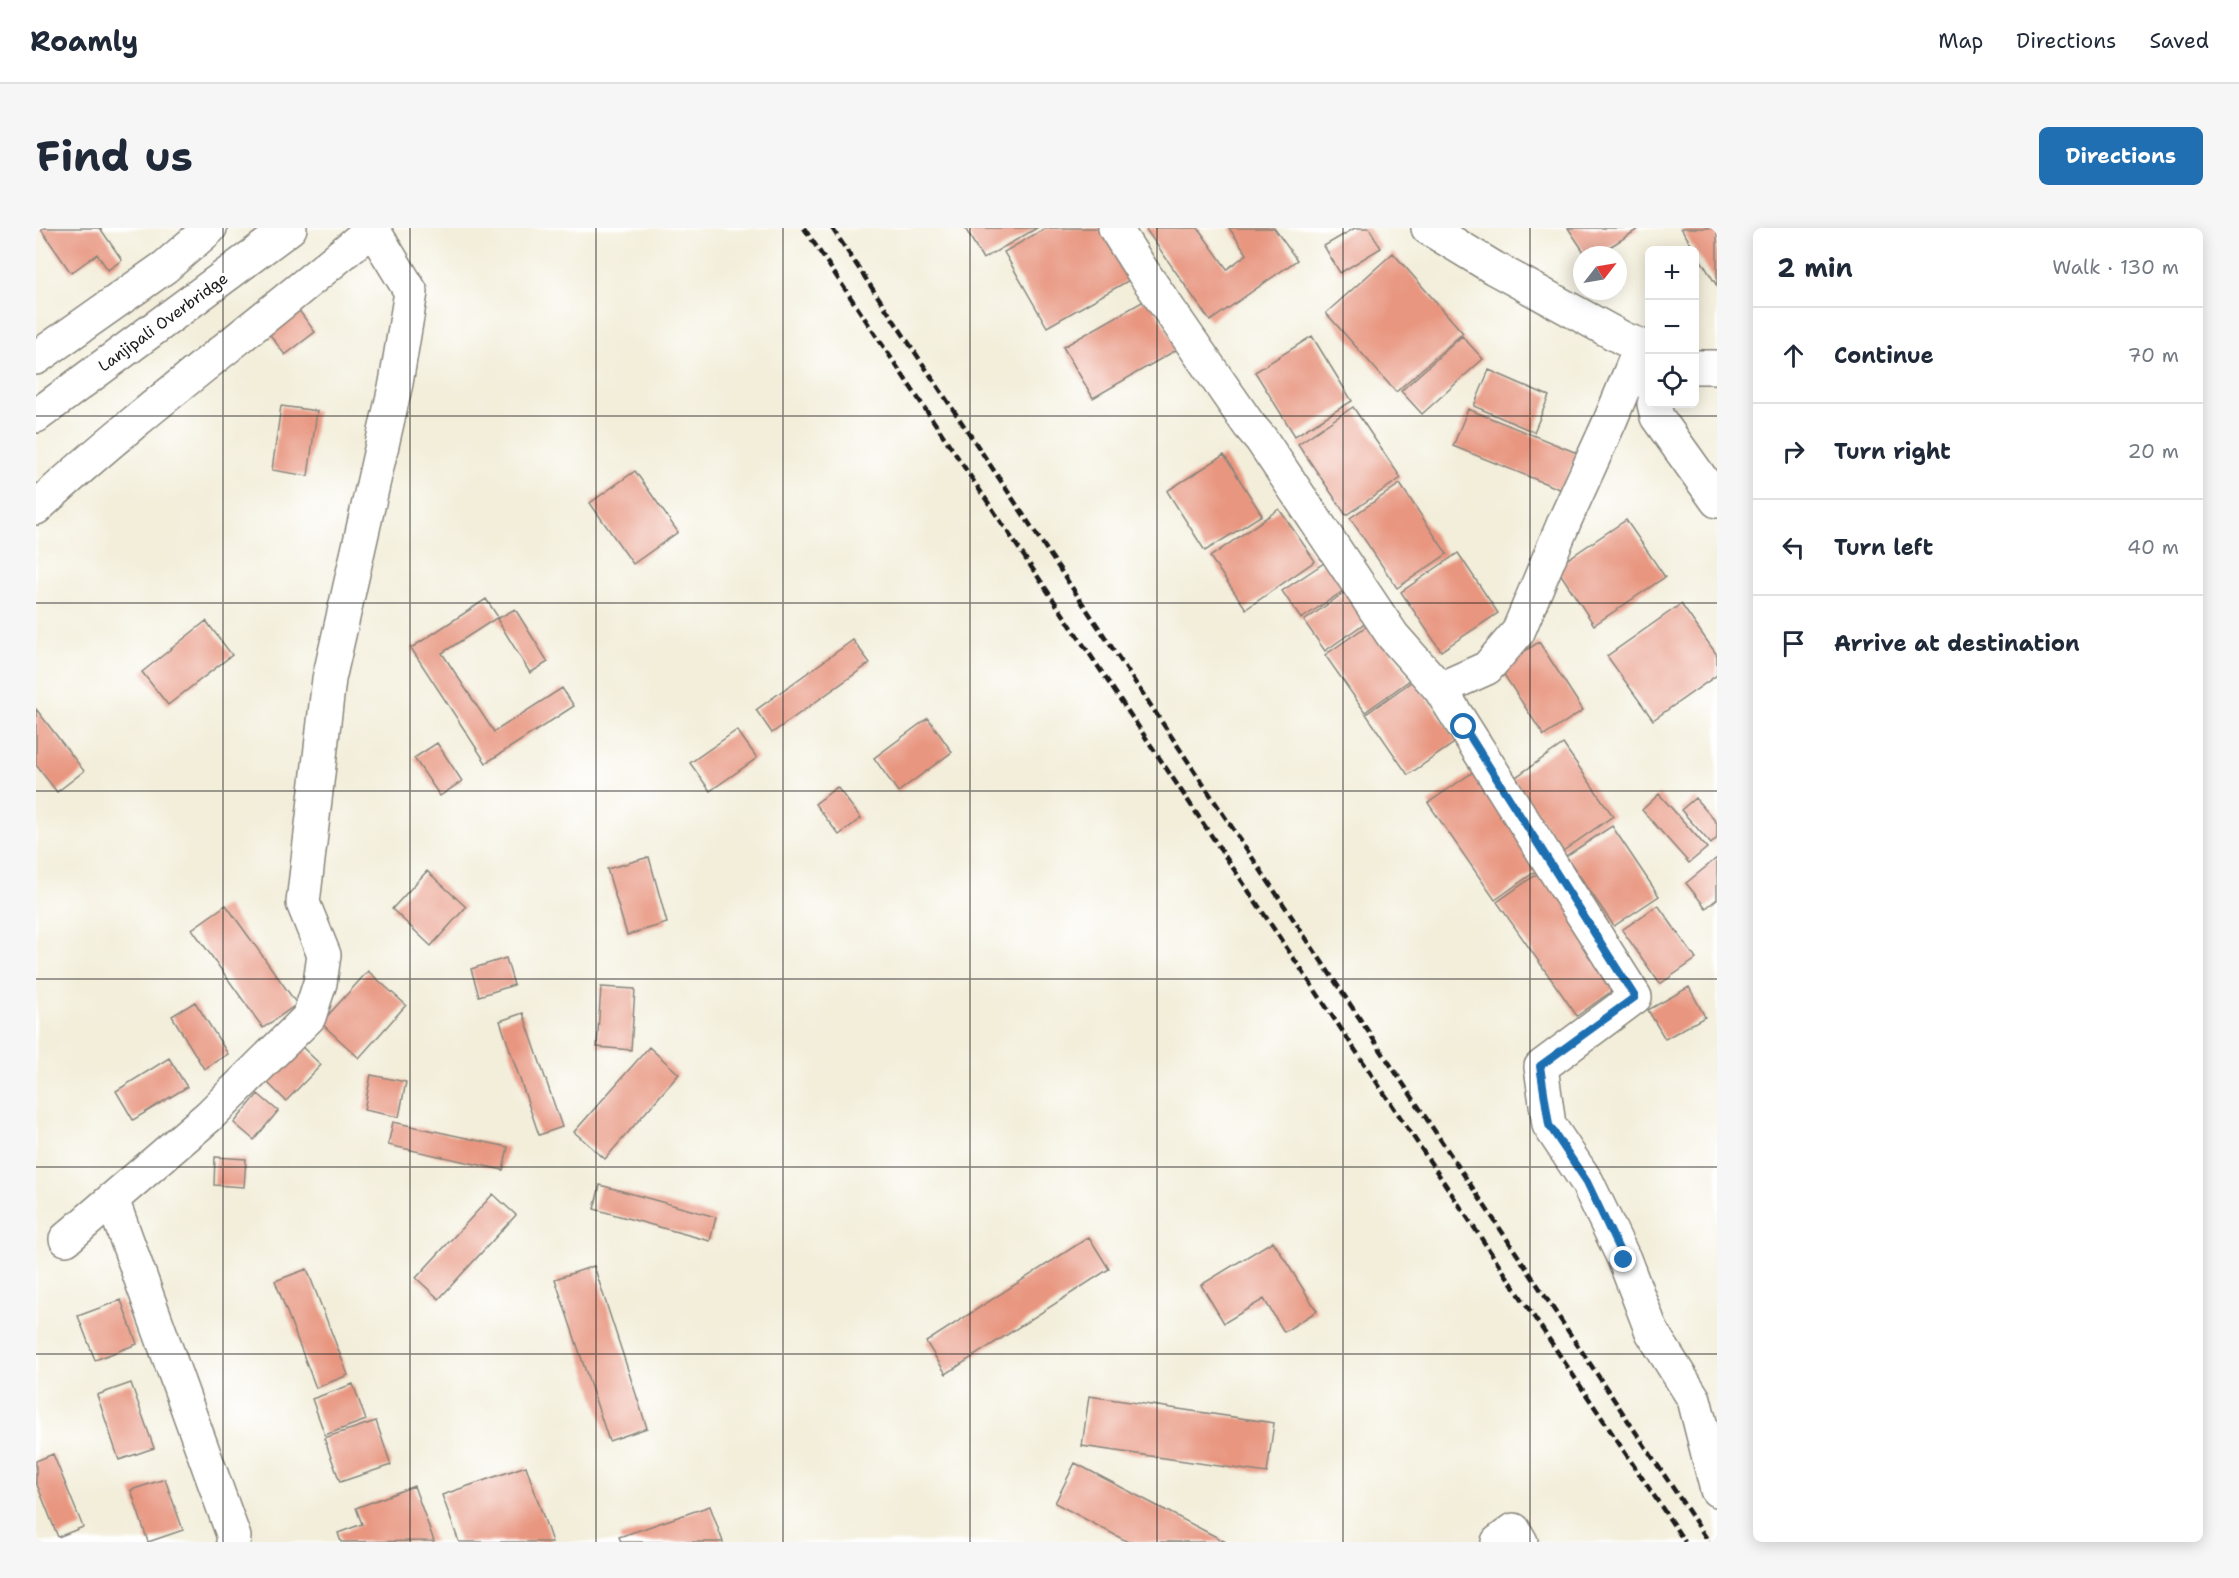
<!DOCTYPE html>
<meta charset="utf-8">
<style>
body{margin:0;font-family:"Shantell Sans",sans-serif;background:#f6f6f7;color:#1f2937}
.controls{position:absolute;right:18px;top:18px;display:grid;overflow:hidden;border-radius:9px;box-shadow:0 3px 15px #0003}
.controls button{width:54px;height:54px;display:grid;place-items:center;padding:0;border:0;border-bottom:2px solid #e0e1e3;background:#fff;color:#1f2937;font:30px sans-serif}
.compass{position:absolute;left:1537px;top:18px;width:54px;height:54px;border-radius:50%;background:#fff;box-shadow:0 3px 15px #0003;rotate:59deg}
.stop{position:absolute;width:18px;height:18px;margin:-14px;border:4px solid #1f6fb2;border-radius:50%;background:#fff}
.stop.end{background:#1f6fb2;border-color:#fff;box-shadow:0 2px 6px #0008}
.list{margin:0;padding:0;list-style:none}
h2{display:flex;justify-content:space-between;align-items:center;height:78px;margin:0;padding:0 24px;font-size:26px}
h2 small{font-size:20px;font-weight:400;color:#747a83}
.list li{display:grid;grid-template-columns:39px 1fr auto;gap:18px;align-items:center;box-sizing:border-box;height:96px;padding:0 24px;border-top:2px solid #e0e1e3}
.list b{display:block;font-size:22px;white-space:nowrap}
.list em{font-size:20px;font-style:normal;color:#747a83}
.icon{flex:none;width:33px;height:33px;fill:none;stroke:currentColor;stroke-width:2;stroke-linecap:round;stroke-linejoin:round}
.map{position:relative;flex:none;width:1681px;height:1314px;overflow:hidden;border-radius:9px}
header{display:flex;align-items:center;gap:36px;box-sizing:border-box;height:84px;padding:0 30px;background:#fff;border-bottom:2px solid #e0e1e3}
header strong{font-size:28px}
nav{display:flex;gap:33px;margin-inline-start:auto;font-size:21px}
.intro{display:flex;align-items:center;justify-content:space-between;box-sizing:border-box;height:144px;padding:0 36px}
h1{margin:0;font-size:42px}
.button{padding:15px 27px;border-radius:9px;background:#1f6fb2;color:#fff;font-size:21px;font-weight:700}
main{display:flex;gap:36px;padding:0 36px}
aside{flex:1;background:#fff;border-radius:9px;box-shadow:0 3px 15px #0003}
.map>svg:first-child{display:block}
.building{fill:#e89680}
.lines{fill:none;stroke-linecap:round;stroke-linejoin:round}
.minor-casing{stroke:#88857b;stroke-width:36}
.major-casing{stroke:#88857b;stroke-width:36}
.minor{stroke:#fff;stroke-width:33}
.major{stroke:#fff;stroke-width:33}
.rail{stroke:#1c1c1c;stroke-width:4.5;stroke-dasharray:9 4.5;stroke-linecap:butt}
.route{stroke:#1f6fb2;stroke-width:8}
.grid{fill:none;stroke:#1c1c1c;stroke-width:1.5;stroke-opacity:0.55}
.labels{text-anchor:middle;dominant-baseline:central;stroke-width:6;stroke-linejoin:round;paint-order:stroke}
.street-label{font-size:16px;fill:#1c1c1c;stroke:#fff}
</style>
<header>
<strong>Roamly</strong>
<nav><a>Map</a><a>Directions</a><a>Saved</a></nav>
</header>
<div class="intro"><h1>Find us</h1><a class="button">Directions</a></div>
<main>
<div class="map">
<svg width="1681" height="1314" viewBox="0 0 1681 1314">
<rect width="100%" height="100%" fill="#fff"/>
<filter id="ink" filterUnits="userSpaceOnUse"><feTurbulence type="fractalNoise" baseFrequency=".0167" numOctaves="2"/><feDisplacementMap in="SourceGraphic" scale="12" xChannelSelector="R" yChannelSelector="G"/><feConvolveMatrix kernelMatrix="1 2 1 2 8 2 1 2 1" color-interpolation-filters="sRGB"/></filter>
<filter id="wash" filterUnits="userSpaceOnUse"><feTurbulence type="fractalNoise" baseFrequency=".008" numOctaves="4" result="noise"/><feDisplacementMap in="SourceGraphic" scale="24" xChannelSelector="R" yChannelSelector="G"/><feGaussianBlur stdDeviation="1.35" result="paint"/><feColorMatrix in="noise" values="0 0 0 0 0 0 0 0 0 0 0 0 0 0 0 0 0 1.4 0 .05"/><feComposite in="paint" operator="in"/></filter>
<g filter="url(#wash)">
<rect width="100%" height="100%" fill="#f3eeda"/>
<g id="blocks">
<!-- building -->
<path class="building" d="M4 0H64L86 32 72 42 61 26 35 45Z
M929 0H1001L947 31Z
M1010 0H1068L1097 50 1011 99 968 24Z
M1109 0H1162L1191 41 1211 26 1193 0H1238L1261 32 1174 93Z
M1319 0H1333L1345 20 1304 45 1288 18Z
M1532 0H1604L1561 27H1550Z
M1645 0H1681V58Z
M1357 25 1427 105 1360 164 1290 85Z
M1113 70 1142 121 1057 170 1027 119Z
M256 73 279 104 249 127 226 96Z
M1276 108 1316 173 1259 208 1219 144Z
M1426 108 1447 131 1386 186 1365 163Z
M1453 142 1513 168 1498 204 1438 178Z
M245 178 281 183 272 248 236 242Z
M1317 179 1365 250 1310 287 1262 216Z
M1432 181 1541 225 1526 262 1417 218Z
M1188 227 1226 287 1169 323 1131 263Z
M599 243 642 304 597 336 554 275Z
M1364 256 1411 326 1361 360 1314 290Z
M1243 281 1279 333 1210 381 1174 329Z
M1590 292 1629 349 1558 397 1520 339Z
M1422 325 1462 385 1405 423 1365 364Z
M1291 333 1310 361 1265 391 1246 363Z
M1312 362 1333 392 1289 423 1268 393Z
M450 371 462 389 406 425 458 504 526 460 538 478 450 535 375 420Z
M1645 376 1681 427V447L1617 492 1571 428Z
M479 381 512 434 494 445 461 391Z
M170 393 196 427 132 477 106 444Z
M1335 395 1374 452 1329 484 1289 427Z
M817 412 834 435 736 505 720 482Z
M1503 414 1547 482 1508 508 1463 439Z
M1378 452 1421 513 1372 547 1330 486Z
M0 481 48 543 21 564 0 537Z
M892 490 916 524 862 564 838 530Z
M701 502 721 530 674 563 654 535Z
M401 515 426 553 404 568 378 530Z
M1527 516 1577 588 1527 623 1477 551Z
M1440 542 1507 638 1459 672 1392 575Z
M801 559 825 590 803 607 779 576Z
M1623 566 1671 620 1653 635 1606 582Z
M1659 570 1681 595V610L1675 616 1645 582Z
M1576 598 1623 668 1578 698 1530 628Z
M613 629 631 695 591 707 571 641Z
M1681 630V671L1670 680 1650 655Z
M1508 641 1587 755 1541 788 1461 674Z
M391 643 430 679 395 718 356 681Z
M190 677 261 776 227 800 156 701Z
M1622 677 1660 731 1624 756 1586 702Z
M470 730 478 757 443 768 435 741Z
M332 743 370 777 323 830 285 795Z
M565 759 599 761 595 822 561 819Z
M1653 759 1669 789 1629 811 1612 782Z
M159 774 192 826 168 841 136 788Z
M487 785 526 899 503 907 464 793Z
M262 815 285 837 250 873 228 851Z
M613 819 643 846 569 931 538 904Z
M133 830 151 859 97 892 80 863Z
M335 847 370 854 363 889 328 882Z
M222 866 242 883 218 912 198 895Z
M357 894 472 919 467 942 352 917Z
M179 929 210 931 208 959 178 957Z
M564 957 680 989 674 1013 558 981Z
M457 966 480 987 403 1071 380 1050Z
M1053 1009 1073 1041 910 1146 890 1114Z
M1237 1013 1281 1083 1248 1104 1228 1071 1188 1095 1165 1057Z
M558 1038 611 1200 573 1213 519 1051Z
M271 1041 312 1147 280 1160 239 1053Z
M85 1072 101 1116 59 1132 42 1088Z
M95 1155 118 1220 83 1232 61 1167Z
M317 1156 330 1192 289 1207 276 1171Z
M1053 1168 1238 1195 1231 1245 1046 1218Z
M340 1193 355 1237 304 1254 288 1210Z
M17 1226 47 1299 22 1309 0 1254V1233Z
M1039 1235 1190 1314H1092L1019 1275Z
M490 1238 516 1314H423L406 1267Z
M129 1251 147 1302 112 1314 95 1262Z
M378 1258 398 1313 305 1314 302 1305 326 1296 320 1280Z
M674 1278 687 1314H585L583 1309Z"/>
</g>
</g>
<g filter="url(#ink)">
<use href="#blocks" fill-opacity="0" stroke="#88857b" stroke-width="1.5"/>
<g class="lines">
<defs>
<path id="minor" d="M1079 0 1107 44 1213 197 1225 211 1357 408 1404 461 1451 440 1482 404 1529 292 1574 193 1605 118 1614 157
M1392 0 1458 40 1588 111 1614 121
M0 130 129 39 174 0
M1658 139H1681
M1618 176 1621 189 1681 273
M0 280C107 181 226 95 337 0
M1404 461 1599 769 1505 839 1513 897 1551 954 1588 1031 1616 1104 1658 1171 1681 1262
M76 971 198 1309 197 1314
M30 1011 173 888 273 789 284 755 288 727 267 675 293 451 360 155 375 64 336 0
M1462 1314 1478 1302 1485 1314"/>
<path id="major" d="M0 188 254 0"/>
</defs>
<!-- minor casing -->
<use href="#minor" class="minor-casing"/>
<!-- major casing -->
<use href="#major" class="major-casing"/>
<!-- minor -->
<use href="#minor" class="minor"/>
<!-- major -->
<use href="#major" class="major"/>
<!-- rail -->
<path class="rail" d="M768 0 1649 1314
M796 0 1673 1314"/>
</g>
</g>
<g class="lines" filter="url(#ink)">
<!-- route -->
<path class="route" d="M1428 499 1599 769 1504 838 1513 897 1551 954 1588 1032"/>
</g>
<!-- grid -->
<path class="grid" d="M187 0V1314M374 0V1314M560 0V1314M747 0V1314M934 0V1314M1121 0V1314M1307 0V1314M1494 0V1314M0 188H1681M0 375H1681M0 563H1681M0 751H1681M0 939H1681M0 1126H1681"/>
<g class="labels">
<!-- street labels -->
<g class="street-label">
<text transform="translate(127 94) rotate(-36)">Lanjipali Overbridge</text>
</g>
</g>
</svg>
<div class="controls">
<button>+</button>
<button>−</button>
<button><svg class="icon" aria-label="locate" viewBox="0 0 24 24"><circle cx="12" cy="12" r="6"/><path d="M12 2v4M12 18v4M2 12h4M18 12h4"/></svg></button>
</div>
<svg class="compass" viewBox="-18 -18 36 36"><path d="M0-13l5 13h-10z" fill="#e53935"/><path d="M0 13l5-13h-10z" fill="#747a83"/></svg>
<div class="stop" style="left:1428px;top:499px"></div>
<div class="stop end" style="left:1588px;top:1032px"></div>
</div>
<aside>
<h2>2 min<small>Walk · 130 m</small></h2>
<ul class="list">
<li><svg class="icon" aria-label="ahead" viewBox="0 0 24 24"><path d="M12 20V5M6 11l6-6 6 6"/></svg><div><b>Continue</b></div><em>70 m</em></li>
<li><svg class="icon" aria-label="right" viewBox="0 0 24 24"><path d="M7 20v-9h11M14 6l5 5-5 5"/></svg><div><b>Turn right</b></div><em>20 m</em></li>
<li><svg class="icon" aria-label="left" viewBox="0 0 24 24"><path d="M17 20v-9H6M10 6l-5 5 5 5"/></svg><div><b>Turn left</b></div><em>40 m</em></li>
<li><svg class="icon" aria-label="arrive" viewBox="0 0 24 24"><path d="M6 21V4h12l-3 4 3 4H6"/></svg><div><b>Arrive at destination</b></div></li>
</ul>
</aside>
</main>
